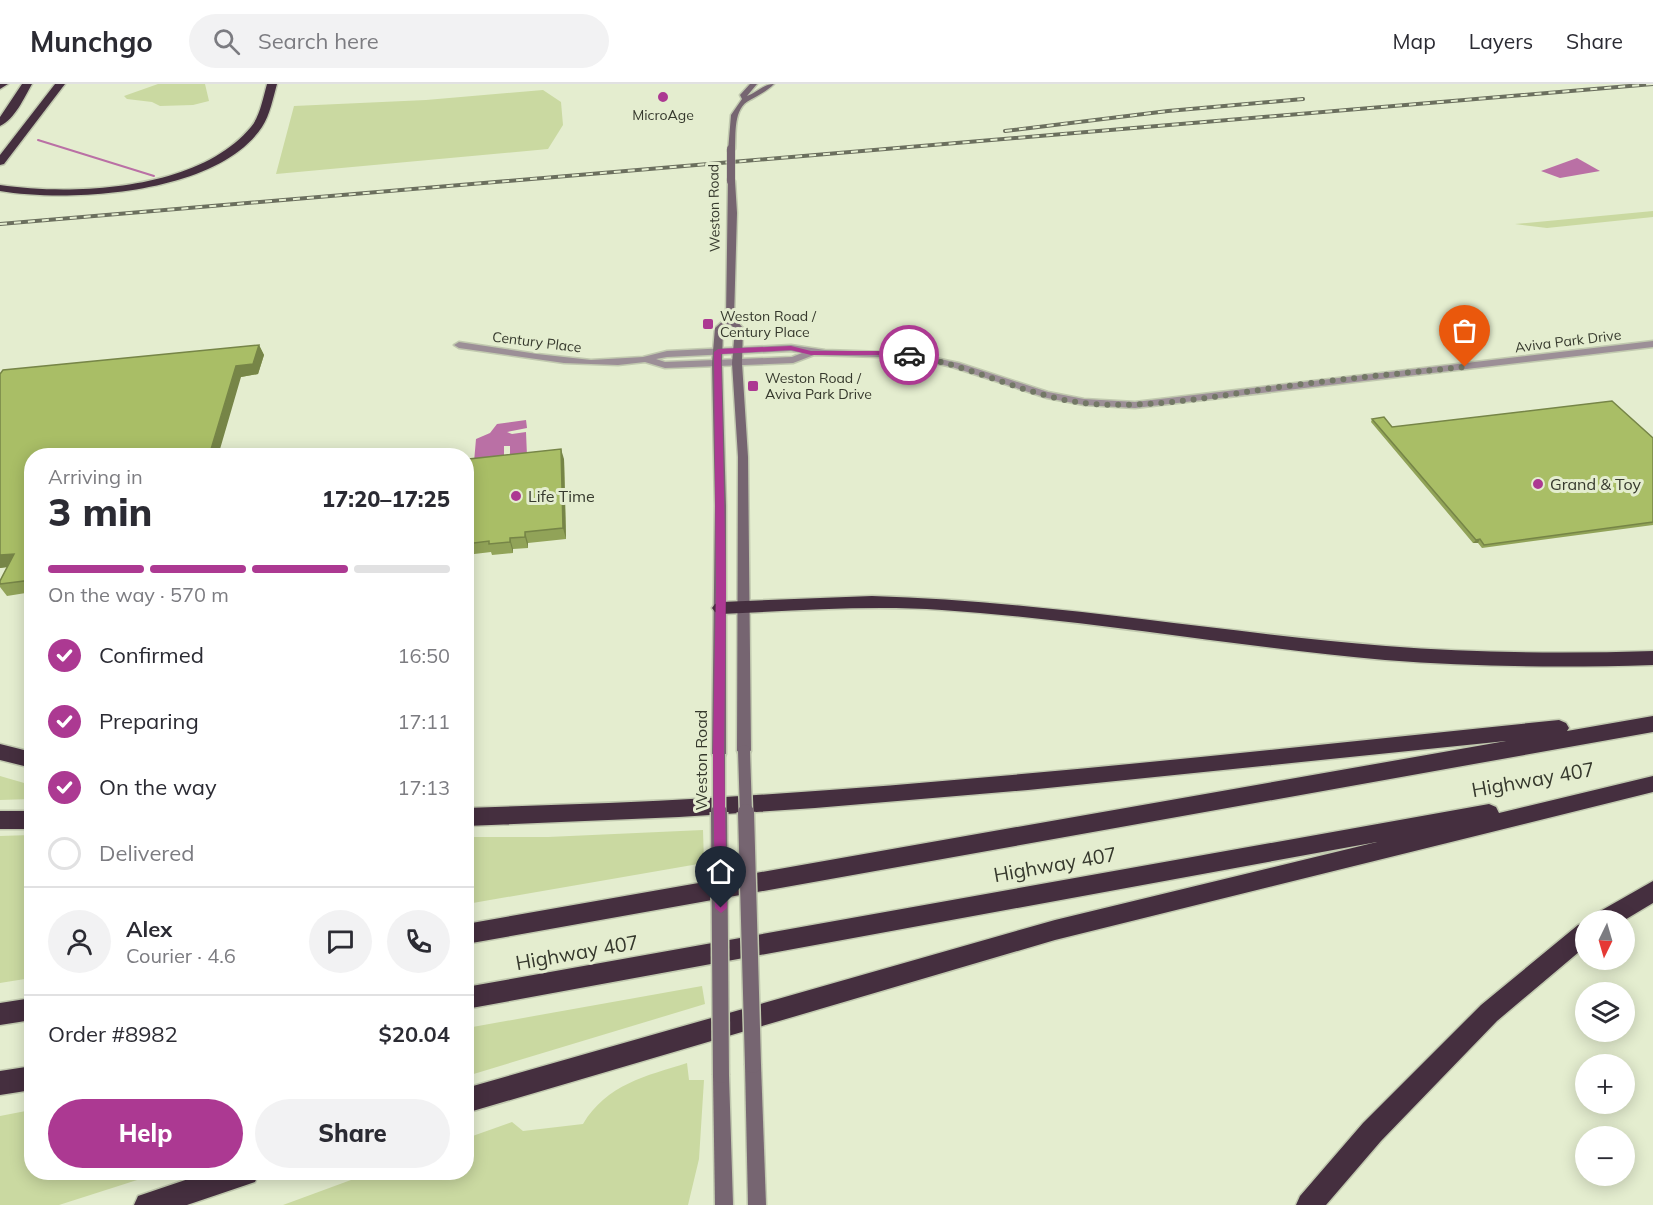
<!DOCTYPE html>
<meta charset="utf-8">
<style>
body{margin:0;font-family:Mulish,sans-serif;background:#f2f2f3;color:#2b2b33;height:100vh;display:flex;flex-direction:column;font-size:22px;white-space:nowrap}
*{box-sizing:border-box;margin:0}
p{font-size:20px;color:#7c7c81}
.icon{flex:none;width:33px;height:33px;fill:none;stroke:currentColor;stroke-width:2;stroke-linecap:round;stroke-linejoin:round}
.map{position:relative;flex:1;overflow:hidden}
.panel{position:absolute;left:24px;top:364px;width:450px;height:732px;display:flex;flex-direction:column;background:#fff;border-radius:24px;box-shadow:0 3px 15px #0003}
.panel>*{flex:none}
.needle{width:39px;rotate:185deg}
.controls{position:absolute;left:1575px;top:826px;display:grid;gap:12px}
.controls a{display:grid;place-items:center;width:60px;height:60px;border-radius:50%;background:#fff;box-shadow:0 3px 15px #0003;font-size:30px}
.pin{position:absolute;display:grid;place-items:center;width:51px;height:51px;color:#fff;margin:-62px -26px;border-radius:50% 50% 50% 0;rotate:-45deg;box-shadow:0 0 6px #0007}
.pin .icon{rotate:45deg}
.courier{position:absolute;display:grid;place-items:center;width:60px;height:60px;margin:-30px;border:4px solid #ac3992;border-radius:50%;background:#fff;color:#222;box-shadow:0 2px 8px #0007}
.summary em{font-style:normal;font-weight:800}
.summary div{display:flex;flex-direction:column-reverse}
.summary{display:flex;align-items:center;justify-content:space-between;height:102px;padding:0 24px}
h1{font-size:39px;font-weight:800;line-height:45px}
.bar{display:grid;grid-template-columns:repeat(4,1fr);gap:9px 6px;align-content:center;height:72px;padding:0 24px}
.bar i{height:8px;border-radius:4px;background:#e1e1e2}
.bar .current{background:#ac3992}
.bar p{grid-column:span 4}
.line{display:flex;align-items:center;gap:15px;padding:0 24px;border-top:2px solid #e1e1e2}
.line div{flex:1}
.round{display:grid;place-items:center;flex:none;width:63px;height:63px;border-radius:32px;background:#f2f2f3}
ol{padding:0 24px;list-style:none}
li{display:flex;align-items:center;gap:18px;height:66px}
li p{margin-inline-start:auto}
li .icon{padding:6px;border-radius:50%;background:#ac3992;color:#fff;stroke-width:4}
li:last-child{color:#7c7c81}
li i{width:33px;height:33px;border:3px solid #e1e1e2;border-radius:50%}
.cta{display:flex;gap:12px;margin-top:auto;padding:12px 24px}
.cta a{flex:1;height:69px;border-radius:36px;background:#ac3992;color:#fff;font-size:24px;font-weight:800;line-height:69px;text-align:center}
.cta a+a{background:#f2f2f3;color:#2b2b33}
header{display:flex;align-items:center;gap:36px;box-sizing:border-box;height:84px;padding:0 30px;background:#fff;border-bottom:2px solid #e1e1e2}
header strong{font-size:28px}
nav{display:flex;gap:33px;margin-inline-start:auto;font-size:21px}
.search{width:420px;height:54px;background:#f2f2f3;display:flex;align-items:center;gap:15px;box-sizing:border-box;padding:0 21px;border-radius:33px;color:#7c7c81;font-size:22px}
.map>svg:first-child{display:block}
.green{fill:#cad9a1}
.water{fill:#ba70a5}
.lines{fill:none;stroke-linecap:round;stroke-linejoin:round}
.stream{stroke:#ba70a5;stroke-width:2}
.street-casing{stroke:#c1c9af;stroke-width:3}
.secondary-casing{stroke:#c1c9af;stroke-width:3}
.highway-casing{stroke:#c1c9af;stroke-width:3}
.street{fill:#9c8f97;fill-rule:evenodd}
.secondary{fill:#766571;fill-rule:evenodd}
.highway{fill:#452f3f;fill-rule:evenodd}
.rail-casing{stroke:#6b6f5e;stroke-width:4}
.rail{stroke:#e4edcf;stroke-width:2;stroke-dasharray:7;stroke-linecap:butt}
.secondary-bridge-far2-casing{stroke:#c1c9af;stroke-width:9;stroke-linecap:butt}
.secondary-bridge-far1-casing{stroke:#c1c9af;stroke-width:15;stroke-linecap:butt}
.secondary-bridge-casing{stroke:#c1c9af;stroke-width:19;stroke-linecap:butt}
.secondary-bridge-far2{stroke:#766571;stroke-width:8}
.secondary-bridge-far1{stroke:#766571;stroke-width:12}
.secondary-bridge{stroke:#766571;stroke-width:16}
.wall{fill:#91a358}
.shaded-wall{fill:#768547}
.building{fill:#a9be66;stroke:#768547;stroke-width:1.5}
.route{fill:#ac3992}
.done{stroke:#737866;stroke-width:6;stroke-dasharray:0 10.8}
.poi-dot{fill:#ac3992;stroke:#e4edcf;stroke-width:2}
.labels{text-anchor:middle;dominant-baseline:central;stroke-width:6;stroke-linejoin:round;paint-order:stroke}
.far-poi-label{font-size:14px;fill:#36392d;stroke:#e4edcf;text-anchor:start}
.far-street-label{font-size:14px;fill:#36392d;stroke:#e4edcf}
.poi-label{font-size:16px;fill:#36392d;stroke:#e4edcf;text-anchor:start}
.street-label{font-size:16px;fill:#36392d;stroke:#e4edcf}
.near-street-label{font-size:20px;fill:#36392d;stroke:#e4edcf}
</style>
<header>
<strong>Munchgo</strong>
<div class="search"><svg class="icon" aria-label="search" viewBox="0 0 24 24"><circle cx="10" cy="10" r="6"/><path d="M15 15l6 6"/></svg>Search here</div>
<nav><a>Map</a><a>Layers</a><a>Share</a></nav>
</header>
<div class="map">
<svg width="1653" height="1121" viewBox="0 0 1653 1121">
<rect width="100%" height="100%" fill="#e4edcf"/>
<!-- green -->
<g class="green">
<path d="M158 0H205L209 17 193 21 160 22 152 18 127 15 124 12Z"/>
<path d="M543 6 561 18 563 41 548 65 276 90 294 22 426 16Z"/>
<path d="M1653 127V133L1547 144 1515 140Z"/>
<path d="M0 692 31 701V715L0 716Z"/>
<path d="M703 746 704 779 467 820V753H548Z"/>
<path d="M31 751V894L0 899V752Z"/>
<path d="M702 902 705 920 467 992V944Z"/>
<path d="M687 979 689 996H704L699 1075 688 1121H283L370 1089H466L467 1054 512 1038 523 1047 583 1040C607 1000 646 992 687 979Z"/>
<path d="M31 1026 32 1089H159L59 1121H0V1032Z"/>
</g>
<!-- water -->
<g class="water">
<path d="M1577 74 1600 87 1560 94 1541 87Z"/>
<path d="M526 336 527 344 507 348 512 350 526 348 527 372 510 374V362H504V374L474 378 476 355 490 349 497 340Z"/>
</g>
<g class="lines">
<!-- stream -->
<path class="stream" d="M38 56 154 92"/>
<!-- street casing -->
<g class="street-casing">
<path id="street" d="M1653 257V263L1135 324 1084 321 1047 314 952 283 912 274 814 271 793 279 665 284 645 278 618 281 564 279 459 264 454 261 459 258 537 270 591 276 643 273 667 267 791 261 825 266 912 269 959 279 1048 308 1084 315 1135 318ZM791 267 802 269 792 273 665 278 656 275 667 273Z"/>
</g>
<!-- secondary casing -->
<g class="secondary-casing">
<g id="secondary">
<path d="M750 0H757L747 12C757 9 763 0 774 0 767 7 759 11 750 16 733 24 736 50 735 65L728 67 731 31 742 15 740 11Z"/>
<path d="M728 95 735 97 737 129 734 234 743 244 742 279 748 373 751 667 749 671 744 672 739 671 737 667 738 373 732 279 735 245 730 240 723 245 722 279 726 422V670L724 674 719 675 714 674 712 670 715 422 712 279 715 244 726 234Z"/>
<path d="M753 973 759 975 761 981 766 1121H748L745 981 747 975Z"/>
<path d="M721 983 727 985 729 991 733 1121H715L713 991 715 985Z"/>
</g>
</g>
<!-- highway casing -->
<g class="highway-casing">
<g id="highway">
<path d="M0 0H8L0 5Z"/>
<path d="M22 0H32C24 14 15 35 0 42V33Z"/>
<path d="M55 0H65L4 80 0 81V71Z"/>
<path d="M267 0H277C273 14 270 31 262 43 218 110 71 119 0 107V101C75 112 199 106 251 43 260 32 263 14 267 0Z"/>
<path d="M872 512C1044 517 1214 548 1386 562 1475 569 1564 570 1653 567V581C1563 584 1475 583 1385 576 1237 563 1090 536 942 526 868 521 794 527 721 530L715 528 712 524 715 520 721 518Z"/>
<path d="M1653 632V648L466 860V840L1506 657 1028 706 815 724 679 733 466 742V724C547 721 628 719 709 714 993 697 1276 665 1559 636L1566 639 1569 644 1567 647Z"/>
<path d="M0 660 32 668V684L0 676Z"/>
<path d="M1653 692V708L1055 856 466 1029V1004L1055 836 1377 758 466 925V903L1489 720 1496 723 1499 729Z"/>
<rect x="0" y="727" width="32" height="18"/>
<path d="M1653 797V819L1623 837H1592L1595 830Z"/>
<path d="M1586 838V862L1497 937 1381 1057 1326 1121H1296L1300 1112 1363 1039 1481 921 1578 841Z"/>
<path d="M32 914V936L0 941V919Z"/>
<path d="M32 982V1006L0 1011V987Z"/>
<path d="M206 1089H259L255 1098 187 1121H134L138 1112Z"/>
</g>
</g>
<!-- street -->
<use href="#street" class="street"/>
<!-- secondary -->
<use href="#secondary" class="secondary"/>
<!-- highway -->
<use href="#highway" class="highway"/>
<!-- rail casing -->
<g class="rail-casing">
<g id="rail">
<path d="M1005 47 1168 27 1303 15"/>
<path d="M0 140 1653 0"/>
</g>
</g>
<!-- rail -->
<use href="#rail" class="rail"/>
<!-- secondary-bridge-far2 casing -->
<g class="secondary-bridge-far2-casing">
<path id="secondary-bridge-far2" d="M731 65V97"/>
</g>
<!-- secondary-bridge-far1 casing -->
<g class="secondary-bridge-far1-casing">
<g id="secondary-bridge-far1">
<path d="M744 667 746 729"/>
<path d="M719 670V729"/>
</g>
</g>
<!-- secondary-bridge casing -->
<g class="secondary-bridge-casing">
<g id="secondary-bridge">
<path d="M719 728 721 991"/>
<path d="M746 728 753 981"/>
</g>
</g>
<!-- secondary-bridge-far2 -->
<use href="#secondary-bridge-far2" class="secondary-bridge-far2"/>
<!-- secondary-bridge-far1 -->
<use href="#secondary-bridge-far1" class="secondary-bridge-far1"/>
<!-- secondary-bridge -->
<use href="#secondary-bridge" class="secondary-bridge"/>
</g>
<!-- wall -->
<g class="wall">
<path d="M259 261 264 271 258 290 241 293 32 372V508L7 512 0 503V497L7 483 0 484V290Z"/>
<path d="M1372 335 1392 343 1653 354V441L1482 464 1478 459H1473L1371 338Z"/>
<path d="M564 375 566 455 528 459V464L513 465V469L492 471 491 468 466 471V392Z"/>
</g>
<!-- shaded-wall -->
<g class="shaded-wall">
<path d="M259 261 264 271 258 290 241 293 218 372H209L236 282Z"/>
<path d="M561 365 564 375 566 455 563 444Z"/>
<path d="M525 448 528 459V464L525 453Z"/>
<path d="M510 454 513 465V469L510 458Z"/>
<path d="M1480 455 1478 459H1473L1476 456Z"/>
<path d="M14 470 22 481 0 484V471Z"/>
</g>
<!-- building -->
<g class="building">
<path d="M259 261 253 280 236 282 209 372H32V496L0 500V497L14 470 0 471V290L3 286Z"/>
<path d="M1612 317 1653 354V438L1484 461 1480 455 1476 456 1372 335 1384 333 1392 343Z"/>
<path d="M561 365 563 444 525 448V453L510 454V458L489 460V457L466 460V392L469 375Z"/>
</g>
<!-- route -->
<path class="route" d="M791 262 811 267H878L913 271 909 274 878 271H811L791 266 721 270 726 501 724 670 727 824 721 829 715 824 713 670 716 501 714 268 718 265Z"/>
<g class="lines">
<!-- done -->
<path class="done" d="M909 271C972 281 1030 315 1093 320 1156 324 1218 312 1279 303 1341 295 1403 289 1465 283"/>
</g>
<!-- markers -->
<g class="poi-dot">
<circle cx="663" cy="13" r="6"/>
<rect x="702" y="234" width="12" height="12" rx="3"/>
<rect x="747" y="296" width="12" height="12" rx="3"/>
<circle cx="1538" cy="400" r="6"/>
<circle cx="516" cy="412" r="6"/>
</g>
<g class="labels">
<!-- far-poi labels -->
<g class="far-poi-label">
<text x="663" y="31" text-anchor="middle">MicroAge</text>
<text x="720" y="232">Weston Road /<tspan x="720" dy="16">Century Place</tspan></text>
<text x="765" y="294">Weston Road /<tspan x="765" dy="16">Aviva Park Drive</tspan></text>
</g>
<!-- far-street labels -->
<g class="far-street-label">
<text transform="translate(714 124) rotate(-91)">Weston Road</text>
<text transform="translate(1568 257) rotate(-7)">Aviva Park Drive</text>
<text transform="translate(537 258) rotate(7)">Century Place</text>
</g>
<!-- poi labels -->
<g class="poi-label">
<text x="1550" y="400">Grand &amp; Toy</text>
<text x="528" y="412">Life Time</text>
</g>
<!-- street labels -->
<g class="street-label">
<text transform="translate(701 676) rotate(-90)">Weston Road</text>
</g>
<!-- near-street labels -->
<g class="near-street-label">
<text transform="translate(1533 695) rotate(-10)">Highway 407</text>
<text transform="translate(1055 780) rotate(-10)">Highway 407</text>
<text transform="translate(577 868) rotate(-10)">Highway 407</text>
</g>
</g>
</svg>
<div class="controls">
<a><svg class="needle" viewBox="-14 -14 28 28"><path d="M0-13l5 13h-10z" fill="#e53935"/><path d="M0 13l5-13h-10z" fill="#7c7c81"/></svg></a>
<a><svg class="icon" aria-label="layers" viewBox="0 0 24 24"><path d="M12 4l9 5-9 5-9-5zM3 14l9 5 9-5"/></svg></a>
<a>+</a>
<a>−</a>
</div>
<div class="pin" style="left:1465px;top:283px;background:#ea580c"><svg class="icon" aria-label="bag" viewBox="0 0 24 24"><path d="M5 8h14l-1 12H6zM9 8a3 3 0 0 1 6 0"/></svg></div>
<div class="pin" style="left:721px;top:824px;background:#1f2937"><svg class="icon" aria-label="home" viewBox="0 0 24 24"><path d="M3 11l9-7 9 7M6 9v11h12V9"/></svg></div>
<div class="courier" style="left:909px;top:271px"><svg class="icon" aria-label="car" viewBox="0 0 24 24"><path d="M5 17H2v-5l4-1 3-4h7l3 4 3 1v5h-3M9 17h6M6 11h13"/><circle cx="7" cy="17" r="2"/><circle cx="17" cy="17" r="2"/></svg></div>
<section class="panel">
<div class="summary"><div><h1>3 min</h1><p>Arriving in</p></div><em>17:20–17:25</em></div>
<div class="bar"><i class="current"></i><i class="current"></i><i class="current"></i><i></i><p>On the way · 570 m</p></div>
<ol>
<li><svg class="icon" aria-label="check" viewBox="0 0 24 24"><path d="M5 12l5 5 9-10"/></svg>Confirmed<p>16:50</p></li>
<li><svg class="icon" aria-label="check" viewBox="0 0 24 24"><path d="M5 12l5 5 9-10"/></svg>Preparing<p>17:11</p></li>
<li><svg class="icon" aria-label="check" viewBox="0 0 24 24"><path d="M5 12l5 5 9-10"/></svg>On the way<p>17:13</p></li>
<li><i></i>Delivered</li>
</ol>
<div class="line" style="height:108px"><a class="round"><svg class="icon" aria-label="person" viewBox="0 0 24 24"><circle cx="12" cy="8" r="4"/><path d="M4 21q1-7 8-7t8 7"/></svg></a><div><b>Alex</b><p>Courier · 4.6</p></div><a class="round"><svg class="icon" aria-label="chat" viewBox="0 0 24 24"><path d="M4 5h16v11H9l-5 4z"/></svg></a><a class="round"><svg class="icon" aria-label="phone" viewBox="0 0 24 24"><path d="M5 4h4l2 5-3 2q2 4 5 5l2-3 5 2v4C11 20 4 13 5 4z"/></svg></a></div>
<div class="line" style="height:78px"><div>Order #8982</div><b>$20.04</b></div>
<div class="cta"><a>Help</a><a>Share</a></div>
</section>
</div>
